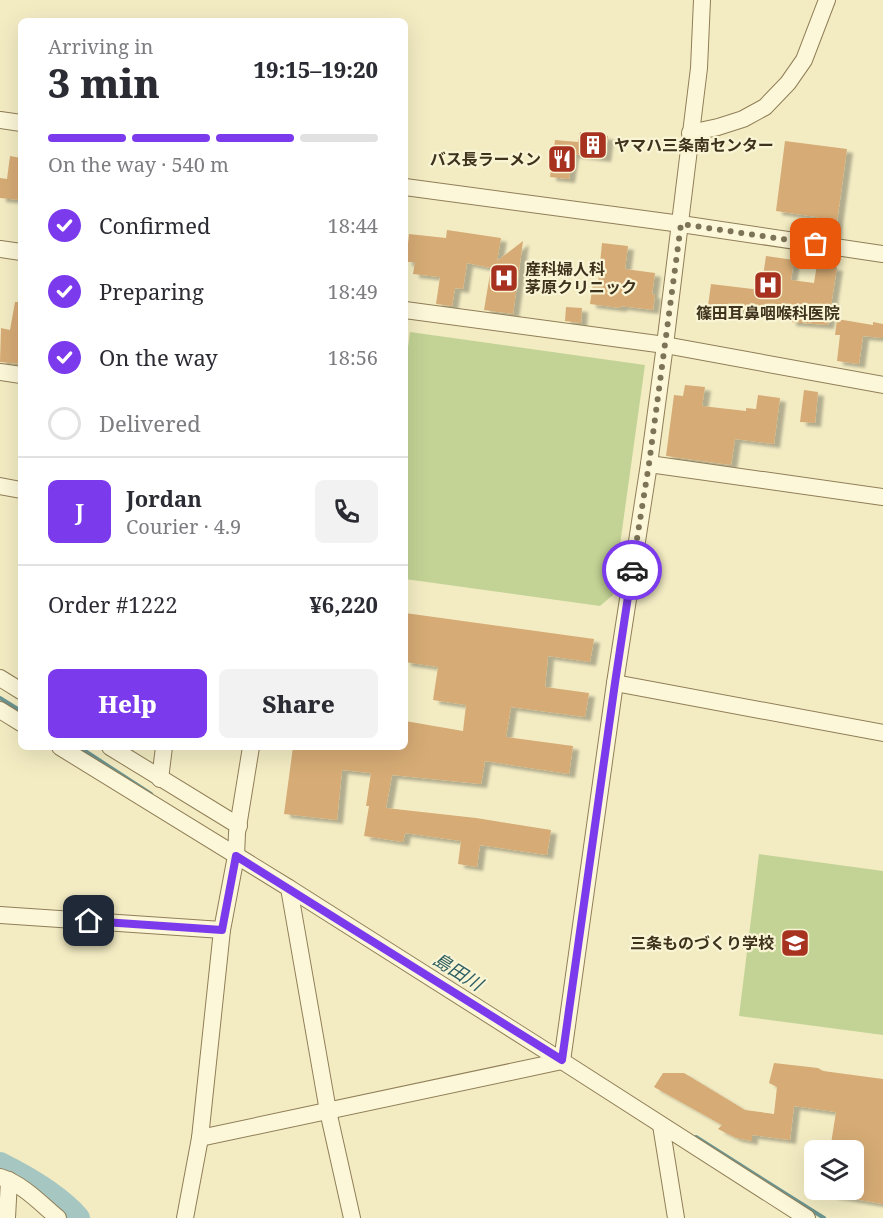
<!DOCTYPE html>
<meta charset="utf-8">
<style>
body{margin:0;font-family:"Noto Serif","Noto Sans JP",serif;background:#f2f2f3;color:#2b2b33;height:100vh;display:flex;flex-direction:column;font-size:22px;white-space:nowrap}
*{box-sizing:border-box;margin:0}
p{font-size:20px;color:#7c7c81}
.icon{flex:none;width:33px;height:33px;fill:none;stroke:currentColor;stroke-width:2;stroke-linecap:round;stroke-linejoin:round}
.map{position:relative;flex:1;overflow:hidden}
.side{position:absolute;left:18px;top:18px;width:390px;height:732px;display:flex;flex-direction:column;background:#fff;border-radius:9px;box-shadow:0 6px 24px #0002}
.side>*{flex:none}
.controls{position:absolute;left:804px;top:1140px;display:grid;gap:12px}
.controls a{display:grid;place-items:center;width:60px;height:60px;border-radius:9px;background:#fff;box-shadow:0 6px 24px #0002;font-size:30px}
.pin{position:absolute;display:grid;place-items:center;width:51px;height:51px;color:#fff;margin:-26px;border-radius:12px;box-shadow:0 3px 9px #0006}
.courier{position:absolute;display:grid;place-items:center;width:60px;height:60px;margin:-30px;border:4px solid #7c3aed;border-radius:50%;background:#fff;color:#222;box-shadow:0 2px 8px #0007}
.head em{font-style:normal;font-weight:800}
.head div{display:flex;flex-direction:column-reverse}
.head{display:flex;align-items:center;justify-content:space-between;height:102px;padding:0 30px}
h1{font-size:39px;font-weight:800;line-height:45px}
.bar{display:grid;grid-template-columns:repeat(4,1fr);gap:9px 6px;align-content:center;height:72px;padding:0 30px}
.bar i{height:8px;border-radius:4px;background:#e1e1e2}
.bar .active{background:#7c3aed}
.bar p{grid-column:span 4}
.line{display:flex;align-items:center;gap:15px;padding:0 30px;border-top:2px solid #e1e1e2}
.line div{flex:1}
.round{display:grid;place-items:center;flex:none;width:63px;height:63px;border-radius:9px;background:#f2f2f3}
ol{padding:0 30px;list-style:none}
li{display:flex;align-items:center;gap:18px;height:66px}
li p{margin-inline-start:auto}
li .icon{padding:6px;border-radius:50%;background:#7c3aed;color:#fff;stroke-width:4}
li:last-child{color:#7c7c81}
li i{width:33px;height:33px;border:3px solid #e1e1e2;border-radius:50%}
.button{display:flex;gap:12px;margin-top:auto;padding:12px 30px}
.button a{flex:1;height:69px;border-radius:9px;background:#7c3aed;color:#fff;font-size:24px;font-weight:800;line-height:69px;text-align:center}
.button a+a{background:#f2f2f3;color:#2b2b33}
.map>svg:first-child{display:block}
.green{fill:#c3d395}
.lines{fill:none;stroke-linecap:round;stroke-linejoin:round}
.stream{stroke:#6b9591;stroke-width:4}
.river{stroke:#a6c6c1;stroke-width:24}
.building{fill:#d6ab75;filter:url(#shadow)}
.minor-casing{stroke:#907e57;stroke-width:18}
.minor{stroke:#fcf7d8;stroke-width:16}
.done{stroke:#7d7357;stroke-width:6;stroke-dasharray:0 10.8}
.route{stroke:#7c3aed;stroke-width:8}
.labels{text-anchor:middle;dominant-baseline:central;stroke-width:4.5;stroke-linejoin:round;paint-order:stroke}
.poi-label{font-size:16px;font-weight:bold;fill:#3e321d;stroke:#f9f4d4;text-anchor:start}
.water-label{font-size:18px;font-style:italic;fill:#2b5c60;stroke:#f9f4d4}
</style>
<div class="map">
<svg width="883" height="1218" viewBox="0 0 883 1218">
<defs>
<filter id="shadow"><feDropShadow dx="6" dy="4" stdDeviation="1.5" flood-color="#0004"/></filter>
</defs>
<rect width="100%" height="100%" fill="#f3ecc3"/>
<!-- green -->
<g class="green">
<path d="M410 332 645 365 613 595 600 606 405 579V371Z"/>
<path d="M759 854 883 871V1035L739 1016Z"/>
</g>
<g class="lines">
<!-- stream -->
<g class="stream">
<path d="M0 698 21 711"/>
<path d="M79 747 151 794"/>
<path d="M696 1137 824 1218"/>
</g>
<!-- river -->
<path class="river" d="M0 1164C26 1177 59 1196 78 1218"/>
</g>
<!-- building -->
<g class="building">
<path d="M580 132 608 136 605 158 573 154 569 179 550 177 555 140 578 142Z"/>
<path d="M785 141 847 149 835 236 814 233 817 217 776 211Z"/>
<path d="M10 156 21 158V200L0 198V178L7 179Z"/>
<path d="M447 230 501 238 497 261 523 241 513 314 484 310 491 268 467 263 463 289 455 288 452 306 436 304 440 277 413 274 415 262H406L409 234 446 238Z"/>
<path d="M602 243 628 246 625 269 655 273 652 294 655 295 653 310 621 306V308L590 304 593 283 598 284Z"/>
<path d="M766 256 794 260 791 280 814 283 817 264 837 267 828 325 790 322 791 314 750 309V311L708 306 711 284 761 290Z"/>
<path d="M15 302H21V364L0 362 1 328 10 330Z"/>
<path d="M566 307 582 308 581 323 565 321Z"/>
<path d="M837 319 873 325V322L883 324V338L863 336 859 364 837 361 840 335H835Z"/>
<path d="M685 385 705 387 702 406 746 411V408L756 409 758 395 780 398 774 444 735 439 731 465 666 456 674 395 683 396Z"/>
<path d="M804 390 818 392 815 423 800 422Z"/>
<path d="M405 613 594 639 590 662 548 656 545 687 589 693 585 717 511 707 506 737 573 746 569 774 485 761 481 784 392 775 386 808 476 818 551 830 547 855 480 845 477 867 458 864 461 841 405 833 403 842 364 836 369 806H366L371 773 342 770 337 820 284 814 293 747H405V721L463 731 466 705 433 700 438 667 405 662Z"/>
<path d="M774 1063 818 1068 823 1071 883 1079V1204L831 1195V1190H854V1150H830L836 1112 794 1106 790 1140 752 1135V1141L736 1138 718 1129 722 1125 654 1087 663 1073H684L745 1110 774 1114 777 1087 769 1083Z"/>
</g>
<g class="lines">
<!-- minor casing -->
<g class="minor-casing">
<g id="minor">
<path d="M0 120 21 123"/>
<path d="M690 133 718 127 743 119 765 107 788 83 804 60 827 0"/>
<path d="M405 187 681 224 883 254"/>
<path d="M0 249 21 252"/>
<path d="M405 310 665 345 883 385"/>
<path d="M0 372 21 375"/>
<path d="M649 464 883 497"/>
<path d="M0 486 21 490"/>
<path d="M0 678 21 691"/>
<path d="M615 683 883 733"/>
<path d="M0 710 21 723"/>
<path d="M60 747 289 888 328 1111 352 1218"/>
<path d="M110 747 239 826"/>
<path d="M160 779 164 747"/>
<path d="M289 888 562 1061 807 1218"/>
<path d="M0 915 222 930"/>
<path d="M562 1061 615 683 649 464 665 345 699 68 702 0"/>
<path d="M661 1125 676 1218"/>
<path d="M200 1138 562 1061"/>
<path d="M0 1177C23 1184 40 1203 58 1218"/>
<path d="M7 1218 9 1180"/>
<path d="M185 1218 200 1138 222 930 236 856 237 833 251 747"/>
</g>
</g>
<!-- minor -->
<use href="#minor" class="minor"/>
</g>
<g class="lines">
<!-- done -->
<path class="done" d="M632 570 649 464 681 224 816 244"/>
<!-- route -->
<path class="route" d="M89 921 222 930 236 856 562 1060 615 683 632 570"/>
</g>
<!-- icons -->
<defs>
<g id="building-square" transform="scale(1.5)"><rect x="-9" y="-9" width="18" height="18" rx="4" fill="#a73220" stroke="#f9f4d4"/><path d="M-4-6H4V6H1V3H-1V6H-4ZM-2.5-4.3h1.7v1.8h-1.7ZM.8-4.3h1.7v1.8H.8ZM-2.5-1h1.7V.8h-1.7ZM.8-1h1.7V.8H.8Z" fill="#fff"/></g>
<g id="restaurant-square" transform="scale(1.5)"><rect x="-9" y="-9" width="18" height="18" rx="4" fill="#a73220" stroke="#f9f4d4"/><path d="M-5-6h1v4h1v-4h1v4h1v-4h1v5L-1.5 .5V6h-2V.5L-5-1ZM5-6V6H3V1.5H1.5Q1.5-4 5-6Z" fill="#fff"/></g>
<g id="hospital-square" transform="scale(1.5)"><rect x="-9" y="-9" width="18" height="18" rx="4" fill="#a73220" stroke="#f9f4d4"/><path d="M-5-5h3v3.5h4V-5h3V5h-3V1.5h-4V5h-3Z" fill="#fff"/></g>
<g id="school-square" transform="scale(1.5)"><rect x="-9" y="-9" width="18" height="18" rx="4" fill="#a73220" stroke="#f9f4d4"/><path d="M0-5L7-2L0 1L-7-2ZM-4 1L0 2.5L4 1V4Q0 6-4 4Z" fill="#fff"/></g>
</defs>
<g fill-rule="evenodd">
<use href="#building-square" x="593" y="145"/>
<use href="#restaurant-square" x="562" y="159"/>
<use href="#hospital-square" x="504" y="278"/>
<use href="#hospital-square" x="768" y="285"/>
<use href="#school-square" x="795" y="943"/>
</g>
<g class="labels">
<!-- poi labels -->
<g class="poi-label">
<text x="614" y="145">ヤマハ三条南センター</text>
<text x="541" y="159" text-anchor="end">バス長ラーメン</text>
<text x="525" y="269">産科婦人科<tspan x="525" dy="18">茅原クリニック</tspan></text>
<text x="768" y="313" text-anchor="middle">篠田耳鼻咽喉科医院</text>
<text x="774" y="943" text-anchor="end">三条ものづくり学校</text>
</g>
<!-- water labels -->
<g class="water-label">
<text transform="translate(458 971) rotate(32)">島田川</text>
</g>
</g>
</svg>
<div class="controls">
<a><svg class="icon" aria-label="layers" viewBox="0 0 24 24"><path d="M12 4l9 5-9 5-9-5zM3 14l9 5 9-5"/></svg></a>
</div>
<div class="pin" style="left:816px;top:244px;background:#ea580c"><svg class="icon" aria-label="bag" viewBox="0 0 24 24"><path d="M5 8h14l-1 12H6zM9 8a3 3 0 0 1 6 0"/></svg></div>
<div class="pin" style="left:89px;top:921px;background:#1f2937"><svg class="icon" aria-label="home" viewBox="0 0 24 24"><path d="M3 11l9-7 9 7M6 9v11h12V9"/></svg></div>
<div class="courier" style="left:632px;top:570px"><svg class="icon" aria-label="car" viewBox="0 0 24 24"><path d="M5 17H2v-5l4-1 3-4h7l3 4 3 1v5h-3M9 17h6M6 11h13"/><circle cx="7" cy="17" r="2"/><circle cx="17" cy="17" r="2"/></svg></div>
<section class="side">
<div class="head"><div><h1>3 min</h1><p>Arriving in</p></div><em>19:15–19:20</em></div>
<div class="bar"><i class="active"></i><i class="active"></i><i class="active"></i><i></i><p>On the way · 540 m</p></div>
<ol>
<li><svg class="icon" aria-label="check" viewBox="0 0 24 24"><path d="M5 12l5 5 9-10"/></svg>Confirmed<p>18:44</p></li>
<li><svg class="icon" aria-label="check" viewBox="0 0 24 24"><path d="M5 12l5 5 9-10"/></svg>Preparing<p>18:49</p></li>
<li><svg class="icon" aria-label="check" viewBox="0 0 24 24"><path d="M5 12l5 5 9-10"/></svg>On the way<p>18:56</p></li>
<li><i></i>Delivered</li>
</ol>
<div class="line" style="height:108px"><b class="round" style="background:#7c3aed;color:#fff">J</b><div><b>Jordan</b><p>Courier · 4.9</p></div><a class="round"><svg class="icon" aria-label="phone" viewBox="0 0 24 24"><path d="M5 4h4l2 5-3 2q2 4 5 5l2-3 5 2v4C11 20 4 13 5 4z"/></svg></a></div>
<div class="line" style="height:78px"><div>Order #1222</div><b>¥6,220</b></div>
<div class="button"><a>Help</a><a>Share</a></div>
</section>
</div>
